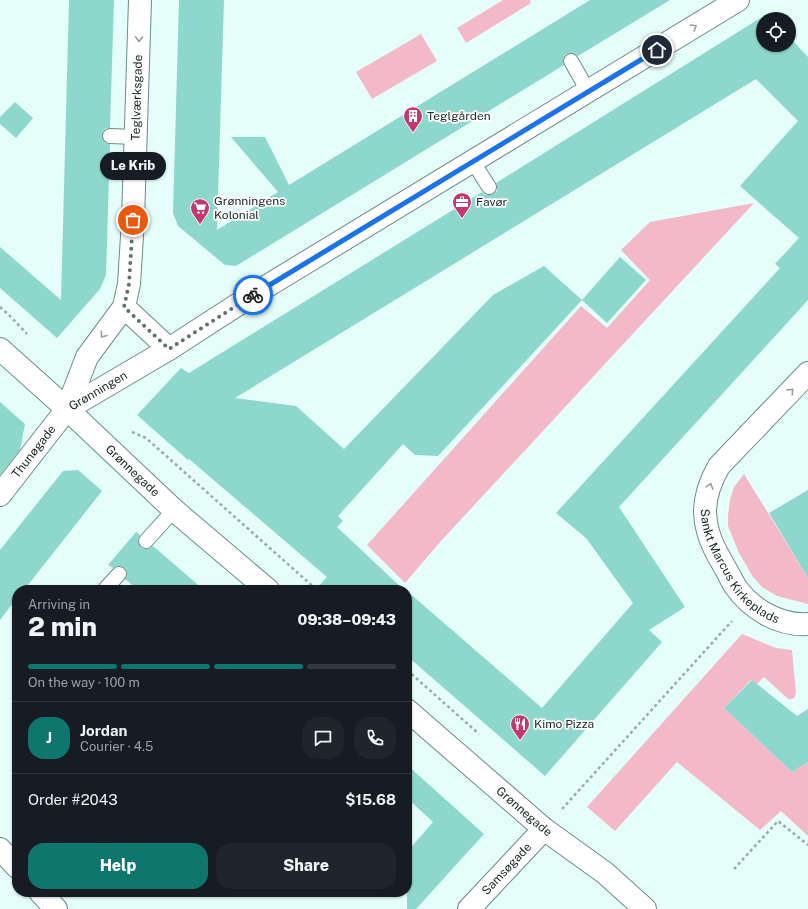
<!DOCTYPE html>
<meta charset="utf-8">
<style>
body{margin:0;font-family:"Public Sans",sans-serif;background:#20242c;color:#f1f3f6;height:100vh;display:flex;flex-direction:column;font-size:15px;white-space:nowrap}
*{box-sizing:border-box;margin:0}
p{font-size:13px;color:#9ea1a6}
.icon{flex:none;width:22px;height:22px;fill:none;stroke:currentColor;stroke-width:2;stroke-linecap:round;stroke-linejoin:round}
.map{position:relative;flex:1;overflow:hidden}
.side{position:absolute;left:12px;top:585px;width:400px;height:312px;display:flex;flex-direction:column;background:#171b24;border-radius:16px;box-shadow:0 1px 3px #0004}
.side>*{flex:none}
.fabs{position:absolute;left:756px;top:12px;display:grid;gap:8px}
.fabs a{display:grid;place-items:center;width:40px;height:40px;border-radius:50%;background:#171b24;box-shadow:0 1px 3px #0004;font-size:20px}
.pin{position:absolute;display:grid;place-items:center;width:34px;height:34px;color:#fff;margin:-17px;border:2px solid #fff;border-radius:50%;box-shadow:0 1px 4px #0007}
.courier{position:absolute;display:grid;place-items:center;width:40px;height:40px;margin:-20px;border:3px solid #1a73e8;border-radius:50%;background:#fff;color:#222;box-shadow:0 1px 5px #0007}
.bubble{position:absolute;height:28px;border-radius:14px;background:#171b24;box-shadow:0 1px 3px #0004;font-size:13px;font-weight:800;line-height:28px;text-align:center}
.overview em{font-style:normal;font-weight:800}
.overview div{display:flex;flex-direction:column-reverse}
.overview{display:flex;align-items:center;justify-content:space-between;height:68px;padding:0 16px}
h1{font-size:26px;font-weight:800;line-height:30px}
.bar{display:grid;grid-template-columns:repeat(4,1fr);gap:6px 4px;align-content:center;height:48px;padding:0 16px}
.bar i{height:5px;border-radius:3px;background:#363941}
.bar .active{background:#0f766e}
.bar p{grid-column:span 4}
.line{display:flex;align-items:center;gap:10px;padding:0 16px;border-top:1px solid #363941}
.line div{flex:1}
.round{display:grid;place-items:center;flex:none;width:42px;height:42px;border-radius:16px;background:#20242c}
.primary-button{display:flex;gap:8px;margin-top:auto;padding:8px 16px}
.primary-button a{flex:1;height:46px;border-radius:16px;background:#0f766e;color:#fff;font-size:16px;font-weight:800;line-height:46px;text-align:center}
.primary-button a+a{background:#20242c;color:#f1f3f6}
.map>svg:first-child{display:block}
.green{fill:#f3b9c9}
.building{fill:#8dd7cd}
.lines{fill:none;stroke-linecap:round;stroke-linejoin:round}
.service-casing{stroke:#698d88;stroke-width:16}
.minor-casing{stroke:#698d88;stroke-width:24}
.path{stroke:#97aca9;stroke-width:2.5;stroke-dasharray:3 3;stroke-linecap:butt}
.service{stroke:#fff;stroke-width:14}
.minor{stroke:#fff;stroke-width:22}
.oneway{stroke:#979d9c}
.done{stroke:#5f726f;stroke-width:4;stroke-dasharray:0 7.2}
.route{stroke:#1a73e8;stroke-width:5}
.labels{text-anchor:middle;dominant-baseline:central;stroke-width:3.5;stroke-linejoin:round;paint-order:stroke}
.street-label{font-size:12px;fill:#172624;stroke:#fff}
.poi-label{font-size:12px;fill:#172624;stroke:#fff;text-anchor:start}
</style>
<div class="map">
<svg width="808" height="909" viewBox="0 0 808 909">
<rect width="100%" height="100%" fill="#e6fefa"/>
<!-- green -->
<g class="green">
<path d="M503 0H530L531 3 466 43 457 28Z"/>
<path d="M421 34 437 61 372 99 356 72Z"/>
<path d="M754 203 441 541 405 583 367 545 581 306 607 328 650 280 621 250 650 222Z"/>
<path d="M744 474 808 578V604L777 596 762 587 753 577 739 553 728 526V515L730 500 734 487Z"/>
<path d="M742 634 776 648 792 650 796 692 795 697C792 700 789 700 786 697L764 677 757 684 751 680 724 708 792 772 808 762V836L781 811 760 830 677 762 615 831 587 807Z"/>
</g>
<!-- building -->
<g class="building">
<path d="M69 0H114L110 128H106L103 131 102 136 103 140 105 143 110 144 106 275 100 289 57 338 0 288V247L61 300Z"/>
<path d="M179 0H224L217 230 278 192 231 137H265L289 185 590 0H670L578 56 575 54 571 53 566 54 564 56 563 61 564 65 236 266 225 265 178 226 173 213Z"/>
<path d="M767 14 772 19H763V45H789V37L808 57V300L619 507 685 607 649 630 662 642 545 776 407 656V591L542 708 633 603 586 538 556 513 780 268 775 264 799 238 740 186 798 121 756 79 235 398 296 406 344 449 493 295 544 266 582 300 438 456 415 455 403 444 338 516 343 521 337 527 404 590H315L327 577 189 459 188 460 137 415 181 368 189 373 482 192 485 195H489L493 194 497 191V187L496 183Z"/>
<path d="M15 102 33 118 16 138 0 124V117Z"/>
<path d="M620 257 646 280 607 323 582 300Z"/>
<path d="M0 402 25 424 20 450 0 475Z"/>
<path d="M78 470 102 491 24 590H17V598L0 620V550L63 471Z"/>
<path d="M808 490V578L769 513Z"/>
<path d="M136 532 140 535 138 539V543L141 548 144 549H148L153 546 204 590H138L125 579 127 576V572L124 568 121 566H117L113 568 108 565Z"/>
<path d="M752 680 797 716 808 709V762L792 772 724 708Z"/>
<path d="M407 765 484 834 416 909H407V852L433 822 407 798Z"/>
</g>
<g class="lines">
<!-- service casing -->
<g class="service-casing">
<g id="service">
<path d="M571 61 588 91"/>
<path d="M110 136 135 137"/>
<path d="M473 162 489 187"/>
<path d="M146 541 174 510"/>
<path d="M107 590 106 588 119 574"/>
</g>
</g>
<!-- minor casing -->
<g class="minor-casing">
<g id="minor">
<path d="M124 307 169 349"/>
<path id="s1" d="M0 349 67 409 174 510 268 590"/>
<path id="s2" d="M808 373 719 466C711 480 705 495 705 512 706 533 713 547 723 564 727 571 731 579 735 586 751 609 779 626 808 624"/>
<path id="s3" d="M67 409 169 349 254 294 738 0"/>
<path id="s4" d="M0 495 67 409 87 357 124 307 129 284 133 220 140 0"/>
<path id="s5" d="M407 710 544 829 605 873 645 909"/>
<path d="M0 849 17 867"/>
<path d="M40 892 56 909"/>
<path id="s6" d="M469 909 544 829"/>
</g>
</g>
<!-- path -->
<g class="path">
<path d="M0 307 9 315 27 334"/>
<path d="M132 432 146 438 317 590"/>
<path d="M407 670 479 734"/>
<path d="M562 809 732 621"/>
<path d="M734 869 778 821 808 845"/>
</g>
<!-- service -->
<use href="#service" class="service"/>
<!-- minor -->
<use href="#minor" class="minor"/>
</g>
<!-- one-way arrows -->
<defs><path id="oneway-chevron" d="M-2-3.5L2.5 0L-2 3.5" fill="none" stroke-width="1.6" stroke-linecap="round" stroke-linejoin="round"/></defs>
<g class="oneway">
<use href="#oneway-chevron" transform="translate(694 27) rotate(-31)"/>
<use href="#oneway-chevron" transform="translate(139 39) rotate(92)"/>
<use href="#oneway-chevron" transform="translate(103 335) rotate(126)"/>
<use href="#oneway-chevron" transform="translate(791 391) rotate(-47)"/>
<use href="#oneway-chevron" transform="translate(710 486) rotate(-73)"/>
</g>
<g class="lines">
<!-- done -->
<path class="done" d="M133 220 129 284 124 307 169 349 253 295"/>
<!-- route -->
<path class="route" d="M253 295 657 50"/>
</g>
<!-- icons -->
<defs>
<g id="building-pin" transform="scale(1)"><path d="M0 17L-7.5 6A9.5 9.5 0 1 1 7.5 6Z" fill="#c3386e" stroke="#fff"/><path d="M-4-6H4V6H1V3H-1V6H-4ZM-2.5-4.3h1.7v1.8h-1.7ZM.8-4.3h1.7v1.8H.8ZM-2.5-1h1.7V.8h-1.7ZM.8-1h1.7V.8H.8Z" fill="#fff"/></g>
<g id="office-pin" transform="scale(1)"><path d="M0 17L-7.5 6A9.5 9.5 0 1 1 7.5 6Z" fill="#c3386e" stroke="#fff"/><path d="M-6-3h4V-5.5h4V-3h4V5H-6ZM-1-4.5V-3h2v-1.5ZM-6 0V1H6V0Z" fill="#fff"/></g>
<g id="supermarket-pin" transform="scale(1)"><path d="M0 17L-7.5 6A9.5 9.5 0 1 1 7.5 6Z" fill="#c3386e" stroke="#fff"/><path d="M-6-5.5h2.5l.6 2H6L4.5 2H-2.5L-4.4-4H-6ZM-1.5 3.2a1.3 1.3 0 1 0 .1 0ZM3 3.2a1.3 1.3 0 1 0 .1 0Z" fill="#fff"/></g>
<g id="restaurant-pin" transform="scale(1)"><path d="M0 17L-7.5 6A9.5 9.5 0 1 1 7.5 6Z" fill="#c3386e" stroke="#fff"/><path d="M-5-6h1v4h1v-4h1v4h1v-4h1v5L-1.5 .5V6h-2V.5L-5-1ZM5-6V6H3V1.5H1.5Q1.5-4 5-6Z" fill="#fff"/></g>
</defs>
<g fill-rule="evenodd">
<use href="#building-pin" x="413" y="116"/>
<use href="#office-pin" x="462" y="202"/>
<use href="#supermarket-pin" x="200" y="208"/>
<use href="#restaurant-pin" x="520" y="724"/>
</g>
<g class="labels">
<!-- street labels -->
<g class="street-label">
<text stroke="none"><textPath href="#s4" startOffset="437">Teglværksgade</textPath></text>
<text stroke="none"><textPath href="#s3" startOffset="36">Grønningen</textPath></text>
<text stroke="none"><textPath href="#s4" startOffset="55">Thunøgade</textPath></text>
<text stroke="none"><textPath href="#s1" startOffset="180">Grønnegade</textPath></text>
<text stroke="none"><textPath href="#s2" startOffset="244">Sankt Marcus Kirkeplads</textPath></text>
<text stroke="none"><textPath href="#s5" startOffset="155">Grønnegade</textPath></text>
<text stroke="none"><textPath href="#s6" startOffset="55">Samsøgade</textPath></text>
</g>
<!-- poi labels -->
<g class="poi-label">
<text x="427" y="116">Teglgården</text>
<text x="214" y="201">Grønningens<tspan x="214" dy="14">Kolonial</tspan></text>
<text x="476" y="202">Favør</text>
<text x="534" y="724">Kimo Pizza</text>
</g>
</g>
</svg>
<div class="fabs">
<a><svg class="icon" aria-label="locate" viewBox="0 0 24 24"><circle cx="12" cy="12" r="6"/><path d="M12 2v4M12 18v4M2 12h4M18 12h4"/></svg></a>
</div>
<div class="pin" style="left:133px;top:220px;background:#ea580c"><svg class="icon" aria-label="bag" viewBox="0 0 24 24"><path d="M5 8h14l-1 12H6zM9 8a3 3 0 0 1 6 0"/></svg></div>
<div class="pin" style="left:657px;top:50px;background:#1f2937"><svg class="icon" aria-label="home" viewBox="0 0 24 24"><path d="M3 11l9-7 9 7M6 9v11h12V9"/></svg></div>
<div class="courier" style="left:253px;top:295px"><svg class="icon" aria-label="bike" viewBox="0 0 24 24"><circle cx="6" cy="16" r="4"/><circle cx="18" cy="16" r="4"/><path d="M6 16l4-8h5l3 8M10 8l3 8H6M13 5h3"/></svg></div>
<div class="bubble" style="left:100px;top:152px;width:66px">Le Krib</div>
<section class="side">
<div class="overview"><div><h1>2 min</h1><p>Arriving in</p></div><em>09:38–09:43</em></div>
<div class="bar"><i class="active"></i><i class="active"></i><i class="active"></i><i></i><p>On the way · 100 m</p></div>
<div class="line" style="height:72px"><b class="round" style="background:#0f766e;color:#fff">J</b><div><b>Jordan</b><p>Courier · 4.5</p></div><a class="round"><svg class="icon" aria-label="chat" viewBox="0 0 24 24"><path d="M4 5h16v11H9l-5 4z"/></svg></a><a class="round"><svg class="icon" aria-label="phone" viewBox="0 0 24 24"><path d="M5 4h4l2 5-3 2q2 4 5 5l2-3 5 2v4C11 20 4 13 5 4z"/></svg></a></div>
<div class="line" style="height:52px"><div>Order #2043</div><b>$15.68</b></div>
<div class="primary-button"><a>Help</a><a>Share</a></div>
</section>
</div>
